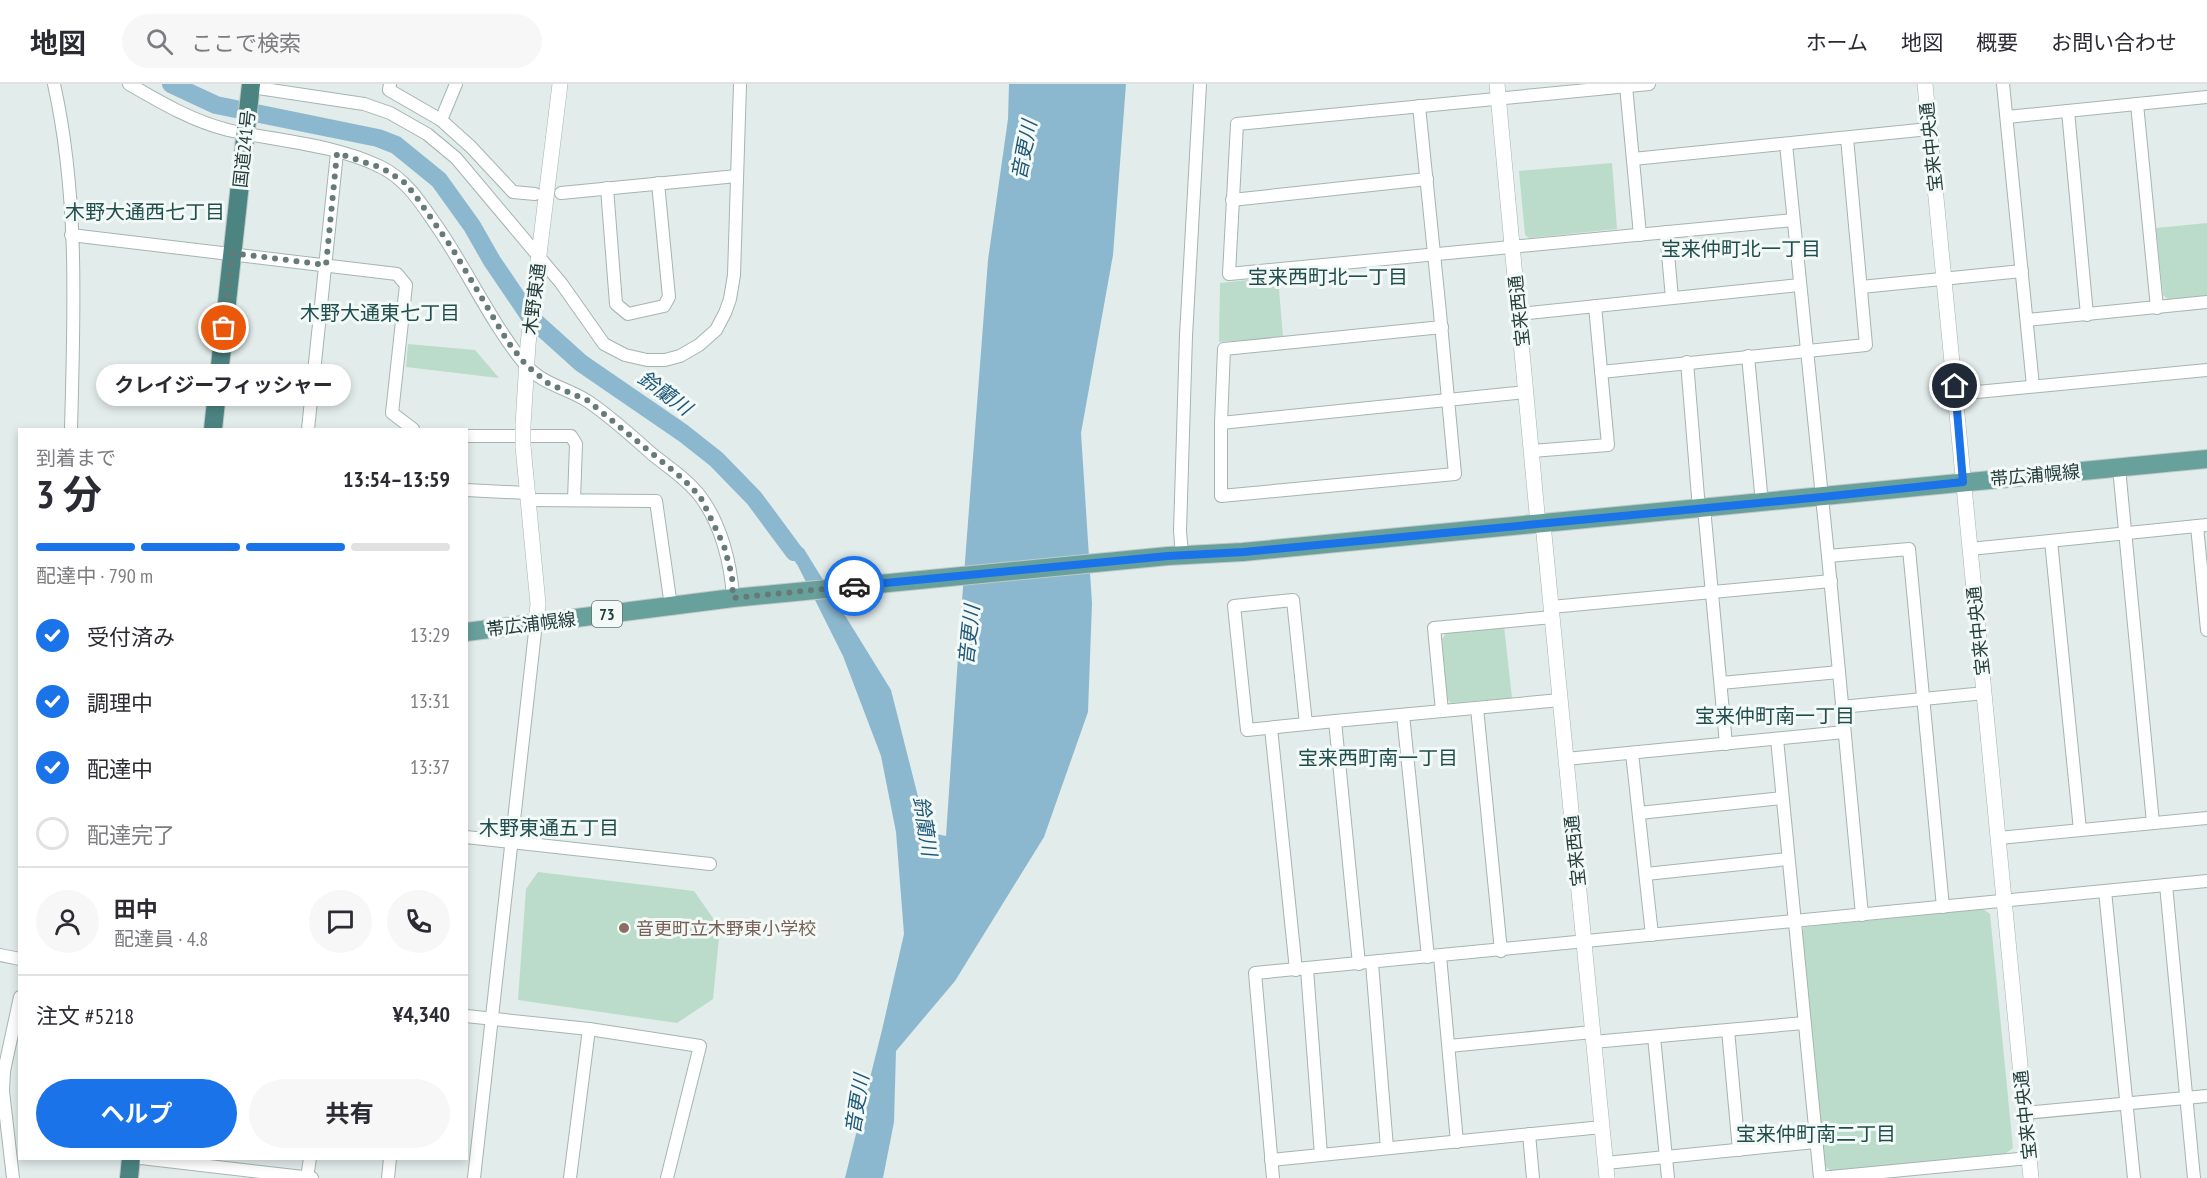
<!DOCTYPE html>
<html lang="ja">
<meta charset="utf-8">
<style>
body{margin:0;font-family:"PT Sans Narrow","Noto Sans JP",sans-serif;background:#f7f7f7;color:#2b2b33;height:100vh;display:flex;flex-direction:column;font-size:22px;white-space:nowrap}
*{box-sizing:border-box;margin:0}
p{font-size:20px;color:#7c7c81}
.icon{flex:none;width:33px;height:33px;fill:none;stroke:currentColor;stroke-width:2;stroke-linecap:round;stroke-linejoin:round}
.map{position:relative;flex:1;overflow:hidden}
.panel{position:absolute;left:18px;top:344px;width:450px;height:732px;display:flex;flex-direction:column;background:#fff;border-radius:0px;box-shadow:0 3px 9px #0003}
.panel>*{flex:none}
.pin{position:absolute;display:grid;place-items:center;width:51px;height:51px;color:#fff;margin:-26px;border:3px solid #fff;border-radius:50%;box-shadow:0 2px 6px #0007}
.courier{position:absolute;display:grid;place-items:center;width:60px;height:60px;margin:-30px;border:4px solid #1a73e8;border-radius:50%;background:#fff;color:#222;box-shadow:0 2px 8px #0007}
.bubble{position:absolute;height:42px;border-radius:21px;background:#fff;box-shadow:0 3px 9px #0003;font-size:20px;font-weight:700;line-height:42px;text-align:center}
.headline em{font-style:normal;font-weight:700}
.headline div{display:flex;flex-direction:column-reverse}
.headline{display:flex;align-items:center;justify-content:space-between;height:102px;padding:0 18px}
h1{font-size:39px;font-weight:700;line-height:45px}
.bar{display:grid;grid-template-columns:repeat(4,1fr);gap:9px 6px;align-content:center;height:72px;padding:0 18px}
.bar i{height:8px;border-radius:4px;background:#e1e1e2}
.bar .on{background:#1a73e8}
.bar p{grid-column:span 4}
.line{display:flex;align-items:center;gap:15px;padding:0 18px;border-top:2px solid #e1e1e2}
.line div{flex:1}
.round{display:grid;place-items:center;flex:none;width:63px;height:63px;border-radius:32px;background:#f7f7f7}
ol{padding:0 18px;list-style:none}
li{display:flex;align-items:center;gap:18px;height:66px}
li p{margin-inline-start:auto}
li .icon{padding:6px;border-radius:50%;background:#1a73e8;color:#fff;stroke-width:4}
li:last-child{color:#7c7c81}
li i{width:33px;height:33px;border:3px solid #e1e1e2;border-radius:50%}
.cta{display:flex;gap:12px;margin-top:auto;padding:12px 18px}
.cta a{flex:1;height:69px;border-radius:36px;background:#1a73e8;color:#fff;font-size:24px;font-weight:700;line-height:69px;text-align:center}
.cta a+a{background:#f7f7f7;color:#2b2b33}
header{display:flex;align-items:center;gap:36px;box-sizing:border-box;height:84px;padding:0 30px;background:#fff;border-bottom:2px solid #e1e1e2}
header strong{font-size:28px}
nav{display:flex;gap:33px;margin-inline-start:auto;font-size:21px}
.search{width:420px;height:54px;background:#f7f7f7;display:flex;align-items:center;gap:15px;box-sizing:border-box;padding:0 21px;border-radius:33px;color:#7c7c81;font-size:22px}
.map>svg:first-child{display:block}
.green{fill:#bcdccb}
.water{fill:#8cb8cf}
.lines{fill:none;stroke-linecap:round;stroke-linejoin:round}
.river{stroke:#8cb8cf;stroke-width:18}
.minor-casing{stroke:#a5b4b2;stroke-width:14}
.tertiary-casing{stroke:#a5b4b2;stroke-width:16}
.primary-casing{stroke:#c1c9c8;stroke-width:20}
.trunk-casing{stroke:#c1c9c8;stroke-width:20}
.minor{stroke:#fff;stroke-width:12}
.tertiary{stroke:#fff;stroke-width:15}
.primary{stroke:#68a09c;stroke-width:18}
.trunk{stroke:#4c8482;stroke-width:18}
.tertiary-bridge-casing{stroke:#a5b4b2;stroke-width:16;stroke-linecap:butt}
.tertiary-bridge{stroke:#fff;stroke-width:15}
.done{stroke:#667a78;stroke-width:6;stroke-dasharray:0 10.8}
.route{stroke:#1a73e8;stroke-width:8}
.education-dot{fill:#8d6e63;stroke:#f3f9f7;stroke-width:2}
.labels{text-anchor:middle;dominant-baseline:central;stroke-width:6;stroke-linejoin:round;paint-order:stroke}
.shield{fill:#f3f9f7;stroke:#617573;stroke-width:1.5}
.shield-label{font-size:16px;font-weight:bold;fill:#233d3b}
.street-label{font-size:18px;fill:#233d3b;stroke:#f3f9f7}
.education-label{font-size:18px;fill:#785e54;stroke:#f3f9f7;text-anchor:start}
.water-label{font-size:20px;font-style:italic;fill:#1e5777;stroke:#f3f9f7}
.neighbourhood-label{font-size:20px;fill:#1f4e4c;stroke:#f3f9f7}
</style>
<header>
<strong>地図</strong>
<div class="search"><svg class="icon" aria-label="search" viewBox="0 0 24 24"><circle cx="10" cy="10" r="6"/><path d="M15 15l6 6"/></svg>ここで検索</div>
<nav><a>ホーム</a><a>地図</a><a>概要</a><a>お問い合わせ</a></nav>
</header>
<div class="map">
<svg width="2207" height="1094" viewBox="0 0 2207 1094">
<rect width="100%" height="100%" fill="#e2ecea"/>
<!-- green -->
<g class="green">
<path d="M1612 79 1617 145 1529 154 1525 151 1519 87Z"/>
<path d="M2207 139V212L2169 216 2163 211 2156 144Z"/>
<path d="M1278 193 1283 253 1219 258 1220 199Z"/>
<path d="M408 260 475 266 499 294 406 283Z"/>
<path d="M1504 542 1512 614 1451 619 1447 615 1442 555 1447 548Z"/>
<path d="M538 788 694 807 720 844 713 915 677 939 518 916 526 805Z"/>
<path d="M1983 825 1990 830 2013 1064 2005 1070 1831 1087 1825 1082 1801 849 1804 843Z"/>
</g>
<!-- water -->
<path class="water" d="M1009 0H1126L1113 171 1081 349 1092 519 1088 628 1044 753 955 897 896 967 894 1038 883 1094H845L882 946 904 850 896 748 881 672 843 572 798 482 779 454 781 446 804 465 891 606 927 748 946 752 960 543 988 176 1008 35Z"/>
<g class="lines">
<!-- river -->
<path class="river" d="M171 0 216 21 378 54 396 61 439 96 472 142 492 177 530 233 581 279 683 349 716 375 754 414 794 468"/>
<!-- minor casing -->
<g class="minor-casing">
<g id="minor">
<path d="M54 0C79 113 74 230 71 345"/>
<path d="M129 0C160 18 192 37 228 46 277 57 334 60 381 83 405 95 419 116 434 138 466 183 489 236 524 279 543 302 567 303 589 318 611 333 632 352 652 370 668 383 687 395 700 412 721 440 731 479 733 514"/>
<path d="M390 0 389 6 441 36 471 63 513 108 535 110"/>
<path d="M1649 0 1237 40 1229 190 1793 136"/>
<path d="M2003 0 2033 302"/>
<path d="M1626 2 1640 151"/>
<path d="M251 3 364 20 390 29 427 50 456 74 561 199 604 260 625 271 647 276H665L680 272 699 261 716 246 725 229 730 215 734 191 740 0"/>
<path d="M2137 20 2157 224"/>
<path d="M1419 22C1432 145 1444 267 1455 390L1221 412V339L1526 308"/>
<path d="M2068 27 2087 231"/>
<path d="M2007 33 2207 13"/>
<path d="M441 36 456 0"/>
<path d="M1786 60 1828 472 1862 831"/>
<path d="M1633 75 1929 45"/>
<path d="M607 104 616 220 628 230 664 222 669 213 658 99"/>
<path d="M561 109 737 92"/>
<path d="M1232 116 1427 95"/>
<path d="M1666 148 1672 214"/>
<path d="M71 151 397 190 406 201 392 329 413 345"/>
<path d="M1861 203 2022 187"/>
<path d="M1520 230 1799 201"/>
<path d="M2027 236 2207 218"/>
<path d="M1748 272 1762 419"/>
<path d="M1687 278 1699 425"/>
<path d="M1601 288 1866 261 1847 54"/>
<path d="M1956 310 2207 286"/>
<path d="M1221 339 1224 265 1442 243"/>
<path d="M308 345 337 69"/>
<path d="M466 352H571L576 360 574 416"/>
<path d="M1532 367 1608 361 1595 222"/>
<path d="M2119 384 2153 739"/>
<path d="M466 406 527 409"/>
<path d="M528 416 656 417 671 522"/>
<path d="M1704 424 1726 660"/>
<path d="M2197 442 2207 546"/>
<path d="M2051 457 2080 746"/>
<path d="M1970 465 2207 441"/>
<path d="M1182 471 1180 447 1186 252 1200 0"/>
<path d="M1828 472 1909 465 1943 823"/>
<path d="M1551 523 1831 497"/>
<path d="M1721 599 1839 588"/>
<path d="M1841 623 1985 609"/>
<path d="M1477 624 1501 867"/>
<path d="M1442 627 1434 544 1552 533"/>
<path d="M1403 631 1428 873"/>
<path d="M1335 637 1359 880"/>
<path d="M1306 640 1293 516 1234 522 1247 646 1335 637 1560 616"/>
<path d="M1271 644 1296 886"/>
<path d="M1777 655 1820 1094"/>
<path d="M1632 669 1652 851"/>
<path d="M1566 675 1844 648"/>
<path d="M1639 729 1782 714"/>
<path d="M466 753 710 780"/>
<path d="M1999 754 2207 734"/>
<path d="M1646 790 1788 775"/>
<path d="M2166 801 2194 1094"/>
<path d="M2105 807 2134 1094"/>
<path d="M0 871 20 875"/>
<path d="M1440 872 1457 1058"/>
<path d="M1372 879 1387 1064"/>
<path d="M1307 885 1321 1071"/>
<path d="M466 932 589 945 700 962 667 1094"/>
<path d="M1728 946 1739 1066"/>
<path d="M1654 953 1668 1094"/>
<path d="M1593 958 1804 939"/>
<path d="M1449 962 1592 948"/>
<path d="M2025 1029 2207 1012"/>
<path d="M1529 1050 1533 1094"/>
<path d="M141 1074 312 1094"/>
<path d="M1271 1076 1602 1043"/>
<path d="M1606 1079 1815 1058"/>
<path d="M13 1094 3 1007 4 987 20 913"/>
<path d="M307 1094 310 1074"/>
<path d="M388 1094 390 1074"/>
<path d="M474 1094 536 539"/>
<path d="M570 1094 589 945"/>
<path d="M1273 1094 1255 889 2207 797"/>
<path d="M1820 1094 2029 1074"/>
</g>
</g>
<!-- tertiary casing -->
<g class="tertiary-casing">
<g id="tertiary">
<path d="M1497 0 1538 440"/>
<path d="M1925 0 2031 1094"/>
<path d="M523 341 528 260 560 0"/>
<path d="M523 362 538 520 536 539"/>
<path d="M1543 440 1607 1094"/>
</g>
</g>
<!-- primary casing -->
<g class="primary-casing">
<path id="primary" d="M466 548 733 514 1168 472 1243 468 2207 375"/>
</g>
<!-- trunk casing -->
<g class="trunk-casing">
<g id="trunk">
<path d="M213 345 251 0"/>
<path d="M129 1094 131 1074"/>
</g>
</g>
<!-- minor -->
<use href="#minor" class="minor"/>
<!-- tertiary -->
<use href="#tertiary" class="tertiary"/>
<!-- primary -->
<use href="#primary" class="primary"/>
<!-- trunk -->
<use href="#trunk" class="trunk"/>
<!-- tertiary-bridge casing -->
<g class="tertiary-bridge-casing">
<path id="tertiary-bridge" d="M523 341V362"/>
</g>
<!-- tertiary-bridge -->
<use href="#tertiary-bridge" class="tertiary-bridge"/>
</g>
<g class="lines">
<!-- done -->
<path class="done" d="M224 244 232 169 326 181 337 69 382 84 403 97 415 111 452 164 508 258 526 281 549 300 587 316 682 394 700 412 724 462 732 492 733 514 854 502"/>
<!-- route -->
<path class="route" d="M854 502 1168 472 1244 468 1822 413 1963 398 1955 302"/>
</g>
<!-- markers -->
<circle class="education-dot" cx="624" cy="844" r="6"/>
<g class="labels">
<!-- shield labels -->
<rect class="shield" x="592" y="517" width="30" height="26" rx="4.5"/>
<g class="shield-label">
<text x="607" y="530">73</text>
</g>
<!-- street labels -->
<g class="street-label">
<text transform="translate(1931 63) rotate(-96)">宝来中央通</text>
<text transform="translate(244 65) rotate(-84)">国道241号</text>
<text transform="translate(534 215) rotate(-83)">木野東通</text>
<text transform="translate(1519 227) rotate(-96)">宝来西通</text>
<text transform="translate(2035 391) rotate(-5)">帯広浦幌線</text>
<text transform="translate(531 540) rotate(-7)">帯広浦幌線</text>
<text transform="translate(1978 547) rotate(-96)">宝来中央通</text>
<text transform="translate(1575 767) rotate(-96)">宝来西通</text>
<text transform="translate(2025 1031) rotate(-96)">宝来中央通</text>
</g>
<!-- education labels -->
<g class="education-label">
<text x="636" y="844">音更町立木野東小学校</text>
</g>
<!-- water labels -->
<g class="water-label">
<text transform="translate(1024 66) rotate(-79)">音更川</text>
<text transform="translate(665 309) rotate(36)">鈴蘭川</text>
<text transform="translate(969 551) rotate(-84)">音更川</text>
<text transform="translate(925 742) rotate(81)">鈴蘭川</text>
<text transform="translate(857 1020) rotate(-81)">音更川</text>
</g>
<!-- neighbourhood labels -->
<g class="neighbourhood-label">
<text x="145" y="128">木野大通西七丁目</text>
<text x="1741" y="165">宝来仲町北一丁目</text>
<text x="1328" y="193">宝来西町北一丁目</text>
<text x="380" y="229">木野大通東七丁目</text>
<text x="1775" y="632">宝来仲町南一丁目</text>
<text x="1378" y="674">宝来西町南一丁目</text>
<text x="549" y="744">木野東通五丁目</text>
<text x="1816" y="1050">宝来仲町南二丁目</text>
</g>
</g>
</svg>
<div class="pin" style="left:224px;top:244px;background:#ea580c"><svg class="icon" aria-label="bag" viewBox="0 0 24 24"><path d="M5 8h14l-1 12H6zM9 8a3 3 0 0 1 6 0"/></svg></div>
<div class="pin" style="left:1955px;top:302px;background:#1f2937"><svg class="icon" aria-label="home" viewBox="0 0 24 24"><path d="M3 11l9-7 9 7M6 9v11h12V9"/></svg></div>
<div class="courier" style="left:854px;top:502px"><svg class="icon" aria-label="car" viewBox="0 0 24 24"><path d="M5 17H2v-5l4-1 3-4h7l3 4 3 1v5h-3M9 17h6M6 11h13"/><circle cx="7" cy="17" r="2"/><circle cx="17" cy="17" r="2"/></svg></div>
<div class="bubble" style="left:96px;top:280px;width:255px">クレイジーフィッシャー</div>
<section class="panel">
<div class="headline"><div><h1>3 分</h1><p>到着まで</p></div><em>13:54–13:59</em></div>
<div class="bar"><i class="on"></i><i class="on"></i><i class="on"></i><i></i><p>配達中 · 790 m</p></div>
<ol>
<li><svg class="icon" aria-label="check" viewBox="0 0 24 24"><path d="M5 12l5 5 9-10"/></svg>受付済み<p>13:29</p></li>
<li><svg class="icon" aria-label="check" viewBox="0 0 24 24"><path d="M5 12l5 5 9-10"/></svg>調理中<p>13:31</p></li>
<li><svg class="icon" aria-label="check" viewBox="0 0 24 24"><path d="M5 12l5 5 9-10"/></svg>配達中<p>13:37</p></li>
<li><i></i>配達完了</li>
</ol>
<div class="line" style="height:108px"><a class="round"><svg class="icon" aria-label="person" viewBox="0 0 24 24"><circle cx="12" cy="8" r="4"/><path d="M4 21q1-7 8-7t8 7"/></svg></a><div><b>田中</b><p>配達員 · 4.8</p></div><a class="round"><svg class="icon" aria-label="chat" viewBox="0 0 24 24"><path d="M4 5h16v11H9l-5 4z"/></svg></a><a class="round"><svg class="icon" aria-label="phone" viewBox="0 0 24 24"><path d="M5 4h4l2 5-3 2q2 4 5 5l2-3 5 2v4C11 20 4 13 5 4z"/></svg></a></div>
<div class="line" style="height:78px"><div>注文 #5218</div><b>¥4,340</b></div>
<div class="cta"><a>ヘルプ</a><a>共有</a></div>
</section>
</div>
